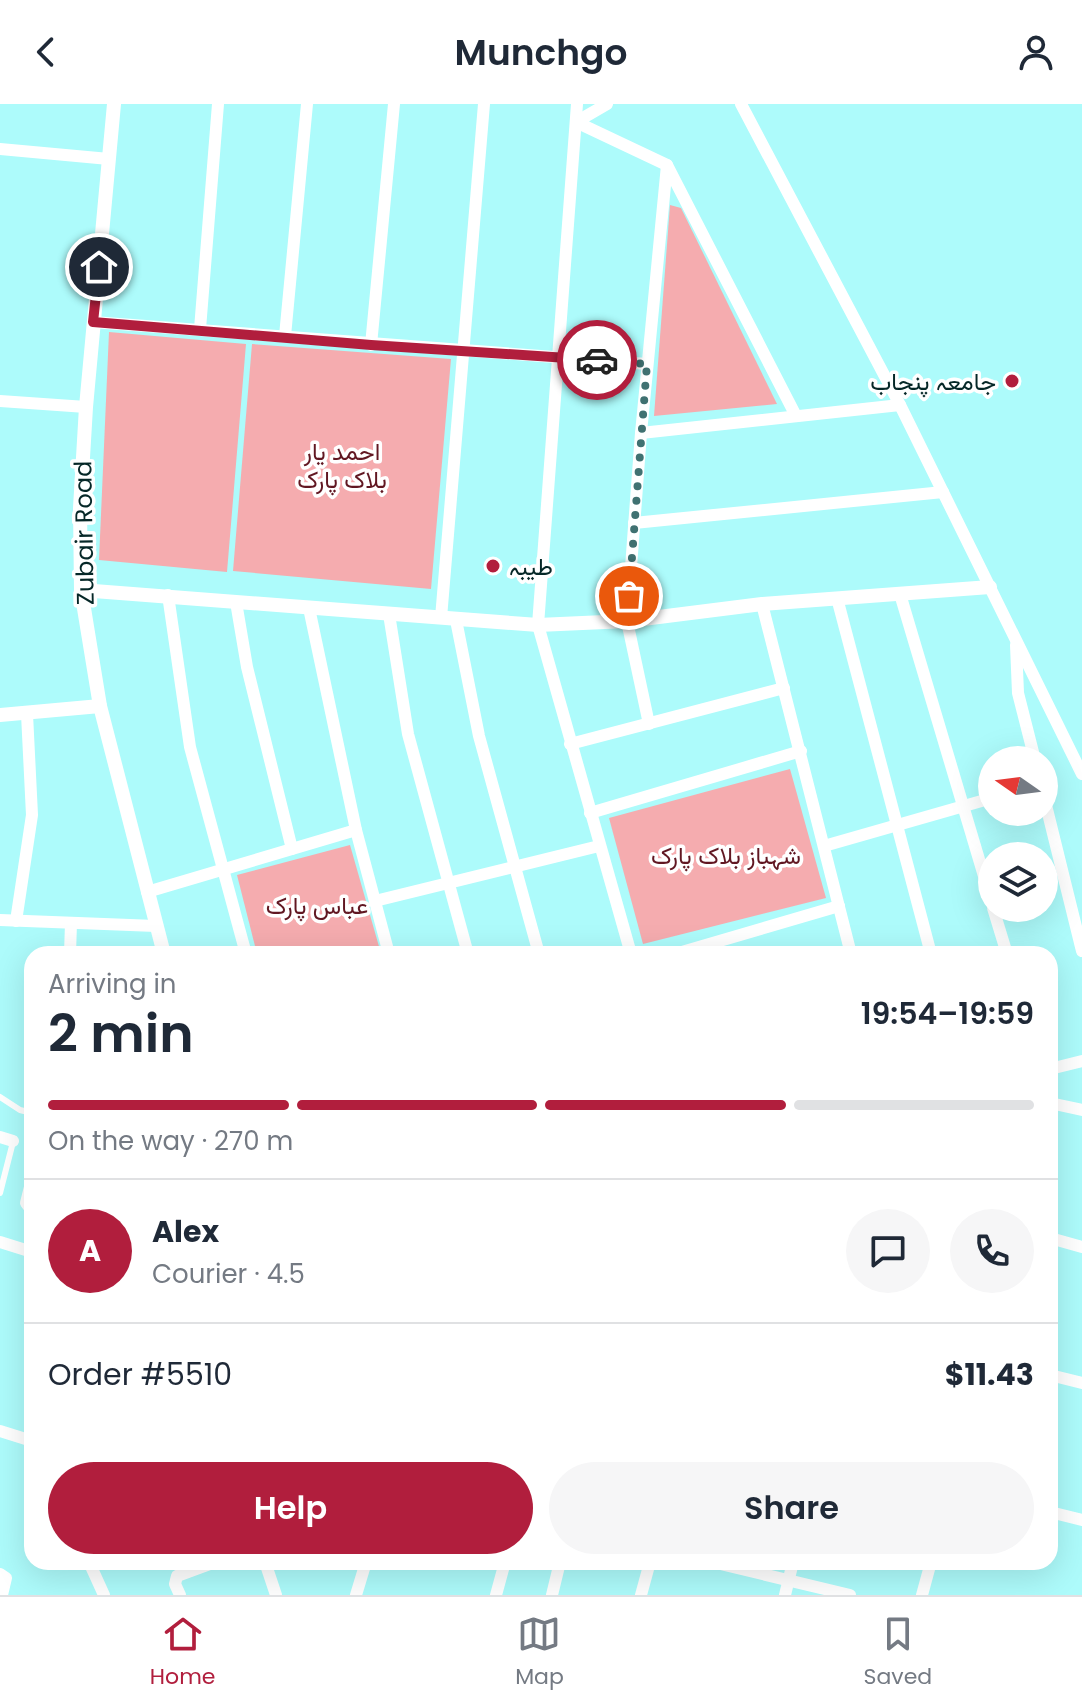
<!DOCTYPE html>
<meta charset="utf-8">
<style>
body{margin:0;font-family:Poppins,Vazirmatn,sans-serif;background:#f6f6f7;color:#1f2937;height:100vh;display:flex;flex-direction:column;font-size:30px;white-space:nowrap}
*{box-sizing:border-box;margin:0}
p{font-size:26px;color:#747a83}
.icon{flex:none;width:44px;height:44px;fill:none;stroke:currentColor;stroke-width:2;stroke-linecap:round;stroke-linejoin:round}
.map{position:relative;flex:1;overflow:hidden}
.sheet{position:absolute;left:24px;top:842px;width:1034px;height:624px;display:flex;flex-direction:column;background:#fff;border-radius:24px;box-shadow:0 8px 32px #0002}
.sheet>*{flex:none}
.needle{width:52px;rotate:284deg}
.controls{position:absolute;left:978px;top:642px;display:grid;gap:16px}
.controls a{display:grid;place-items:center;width:80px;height:80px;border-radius:50%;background:#fff;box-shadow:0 8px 32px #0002;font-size:40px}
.pin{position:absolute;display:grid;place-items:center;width:68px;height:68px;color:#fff;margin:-34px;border:4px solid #fff;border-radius:50%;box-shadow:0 2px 8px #0007}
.courier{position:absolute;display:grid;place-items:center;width:80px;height:80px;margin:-40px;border:6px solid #b11e3d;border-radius:50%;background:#fff;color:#222;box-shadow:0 2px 10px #0007}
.head em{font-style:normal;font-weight:600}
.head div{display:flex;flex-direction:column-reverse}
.head{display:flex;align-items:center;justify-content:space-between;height:136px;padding:0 24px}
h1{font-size:52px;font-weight:600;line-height:60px}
.bar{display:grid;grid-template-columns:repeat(4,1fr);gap:12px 8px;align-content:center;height:96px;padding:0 24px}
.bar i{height:10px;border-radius:6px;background:#e0e1e3}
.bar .current{background:#b11e3d}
.bar p{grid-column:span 4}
.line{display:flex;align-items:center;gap:20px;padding:0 24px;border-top:2px solid #e0e1e3}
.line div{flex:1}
.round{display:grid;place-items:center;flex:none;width:84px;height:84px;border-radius:42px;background:#f6f6f7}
.action{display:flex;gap:16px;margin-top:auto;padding:16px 24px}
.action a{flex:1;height:92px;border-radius:48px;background:#b11e3d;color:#fff;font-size:32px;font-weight:600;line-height:92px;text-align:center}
.action a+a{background:#f6f6f7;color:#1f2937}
header{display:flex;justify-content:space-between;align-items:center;height:104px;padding:0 24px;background:#fff;font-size:36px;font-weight:600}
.menu{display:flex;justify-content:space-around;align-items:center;height:112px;border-top:2px solid #e0e1e3;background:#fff;font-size:22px;color:#747a83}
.menu a{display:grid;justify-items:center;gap:4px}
.menu .current{color:#b11e3d}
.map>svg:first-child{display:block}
.green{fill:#f5acaf}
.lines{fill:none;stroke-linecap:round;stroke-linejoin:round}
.service{stroke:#fff;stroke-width:6}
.minor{stroke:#fff;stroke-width:12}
.tertiary{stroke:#fff;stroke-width:14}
.done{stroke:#407171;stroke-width:8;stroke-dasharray:0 14.4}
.route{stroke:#b11e3d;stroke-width:10}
.poi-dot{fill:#b11e3d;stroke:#fff;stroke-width:3}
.labels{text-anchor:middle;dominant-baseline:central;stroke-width:7;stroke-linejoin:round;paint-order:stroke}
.poi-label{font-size:24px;fill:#052727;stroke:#fff;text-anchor:end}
.park-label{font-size:24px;fill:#611722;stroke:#fff}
.street-label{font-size:24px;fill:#052727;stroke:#fff}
</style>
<header><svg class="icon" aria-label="back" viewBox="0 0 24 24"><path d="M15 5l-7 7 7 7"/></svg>Munchgo<svg class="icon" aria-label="person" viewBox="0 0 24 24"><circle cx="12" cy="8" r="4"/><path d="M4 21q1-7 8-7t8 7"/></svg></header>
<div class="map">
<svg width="1082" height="1491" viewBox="0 0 1082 1491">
<rect width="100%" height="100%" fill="#adfbfb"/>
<!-- green -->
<g class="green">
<path d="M670 101 681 104 777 300 654 312Z"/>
<path d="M109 228 246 240 227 468 99 456Z"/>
<path d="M252 240 451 255 431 485 233 467Z"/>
<path d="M790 665 826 794 643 840 609 714Z"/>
<path d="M350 741 380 846 365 850H257L237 771Z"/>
</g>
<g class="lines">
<!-- service -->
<g class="service">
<path d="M0 993 20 1006 32 1009"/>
<path d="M0 1089 13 1038"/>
</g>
<!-- minor -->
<g class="minor">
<path d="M577 0 538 521 631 850"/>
<path d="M607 0 576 18 667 61 796 312"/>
<path d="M741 0 900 301 1082 670"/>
<path d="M0 45 109 55"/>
<path d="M93 218 647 260"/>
<path d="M200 225 218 0"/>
<path d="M285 232 307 0"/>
<path d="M371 241 394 0"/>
<path d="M0 297 86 303"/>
<path d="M641 329 900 301"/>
<path d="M634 419 943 388"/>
<path d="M900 490 992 799"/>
<path d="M168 491 190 643 246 850"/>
<path d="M837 494 931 850"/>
<path d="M236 498 247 563 292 745"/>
<path d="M762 500 851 850"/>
<path d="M309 504 356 726 389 850"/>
<path d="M389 510 408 630 468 850"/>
<path d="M441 514 484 0"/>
<path d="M456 516 479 632 539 850"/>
<path d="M1016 541 1018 589 1035 656"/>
<path d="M649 620 627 517 641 329 667 61"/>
<path d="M570 640 784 584"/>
<path d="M1044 693 1082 847"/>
<path d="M590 709 801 647"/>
<path d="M824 742 992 694"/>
<path d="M147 788 356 726"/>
<path d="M375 797 599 742"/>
<path d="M993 804 1007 850"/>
<path d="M0 816 156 822"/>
<path d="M16 817 32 711 27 610"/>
<path d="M70 850 71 819"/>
<path d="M675 850 839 802"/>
<path d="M1050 965 1082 957"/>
<path d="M1050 999 1082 1006"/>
<path d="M0 1033 13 1037"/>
<path d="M32 1075 26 1099 32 1107"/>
<path d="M1050 1134 1082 1143"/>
<path d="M0 1138 32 1148"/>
<path d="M1050 1271 1082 1279"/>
<path d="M0 1327 32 1337"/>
<path d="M1050 1408 1082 1416"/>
<path d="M89 1458 104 1491"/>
<path d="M265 1458 276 1491"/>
<path d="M712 1458 850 1491"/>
<path d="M0 1470 6 1474 2 1491"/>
<path d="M180 1491 175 1480 177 1472 215 1458"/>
<path d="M356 1491 366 1458"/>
<path d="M496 1491 505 1458"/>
<path d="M552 1491 560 1458"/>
<path d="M641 1491 650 1458"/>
<path d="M785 1491 793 1458"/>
<path d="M922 1491 931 1458"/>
</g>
<!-- tertiary -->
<g class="tertiary">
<path d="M114 0 86 303 80 404 81 486 100 602 164 850"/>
<path d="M81 486 538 521 627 517 762 500 990 483"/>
<path d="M0 611 100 602"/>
</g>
</g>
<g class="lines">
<!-- done -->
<path class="done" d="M597 256 647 260 629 492"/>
<!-- route -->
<path class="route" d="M99 163 93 218 371 241 597 256"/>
</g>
<!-- markers -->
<g class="poi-dot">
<circle cx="1012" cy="277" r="8"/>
<circle cx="493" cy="462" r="8"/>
</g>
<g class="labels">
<!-- poi labels -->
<g class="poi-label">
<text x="996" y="277">جامعہ پنجاب</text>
<text x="509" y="462" text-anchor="start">طیبہ</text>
</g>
<!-- park labels -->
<g class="park-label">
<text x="342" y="347">احمد یار<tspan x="342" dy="28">بلاک پارک</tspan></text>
<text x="726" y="751">شہباز بلاک پارک</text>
<text x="317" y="801">عباس پارک</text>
</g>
<!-- street labels -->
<g class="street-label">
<text transform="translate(84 429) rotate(-91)">Zubair Road</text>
</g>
</g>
</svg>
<div class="controls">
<a><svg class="needle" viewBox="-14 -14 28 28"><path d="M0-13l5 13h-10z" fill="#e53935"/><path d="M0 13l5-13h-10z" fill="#747a83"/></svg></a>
<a><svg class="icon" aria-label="layers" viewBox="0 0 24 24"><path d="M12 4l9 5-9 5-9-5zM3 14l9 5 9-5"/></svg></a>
</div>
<div class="pin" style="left:629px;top:492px;background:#ea580c"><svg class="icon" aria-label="bag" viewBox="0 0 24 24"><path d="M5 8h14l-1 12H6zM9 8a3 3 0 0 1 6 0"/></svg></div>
<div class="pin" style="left:99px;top:163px;background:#1f2937"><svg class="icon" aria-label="home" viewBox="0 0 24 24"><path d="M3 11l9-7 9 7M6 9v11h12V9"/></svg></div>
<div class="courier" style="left:597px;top:256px"><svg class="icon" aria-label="car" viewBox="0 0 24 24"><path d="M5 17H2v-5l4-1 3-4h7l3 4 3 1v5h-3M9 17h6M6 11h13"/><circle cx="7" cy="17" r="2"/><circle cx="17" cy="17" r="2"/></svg></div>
<section class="sheet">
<div class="head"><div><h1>2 min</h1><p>Arriving in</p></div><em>19:54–19:59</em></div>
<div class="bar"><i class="current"></i><i class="current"></i><i class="current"></i><i></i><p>On the way · 270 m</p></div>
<div class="line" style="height:144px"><b class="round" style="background:#b11e3d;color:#fff">A</b><div><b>Alex</b><p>Courier · 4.5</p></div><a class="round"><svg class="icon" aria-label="chat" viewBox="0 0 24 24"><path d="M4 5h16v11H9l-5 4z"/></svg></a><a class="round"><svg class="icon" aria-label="phone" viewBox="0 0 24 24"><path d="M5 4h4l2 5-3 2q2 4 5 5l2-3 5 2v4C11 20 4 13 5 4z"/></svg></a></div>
<div class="line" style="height:104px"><div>Order #5510</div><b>$11.43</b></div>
<div class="action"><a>Help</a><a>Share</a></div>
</section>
</div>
<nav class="menu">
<a class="current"><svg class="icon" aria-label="home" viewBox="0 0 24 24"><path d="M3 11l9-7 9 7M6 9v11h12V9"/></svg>Home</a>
<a><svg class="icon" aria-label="map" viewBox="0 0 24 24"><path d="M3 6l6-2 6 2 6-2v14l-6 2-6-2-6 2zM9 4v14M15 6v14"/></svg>Map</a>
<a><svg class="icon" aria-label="saved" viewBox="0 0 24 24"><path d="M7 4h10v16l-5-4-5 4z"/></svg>Saved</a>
</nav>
